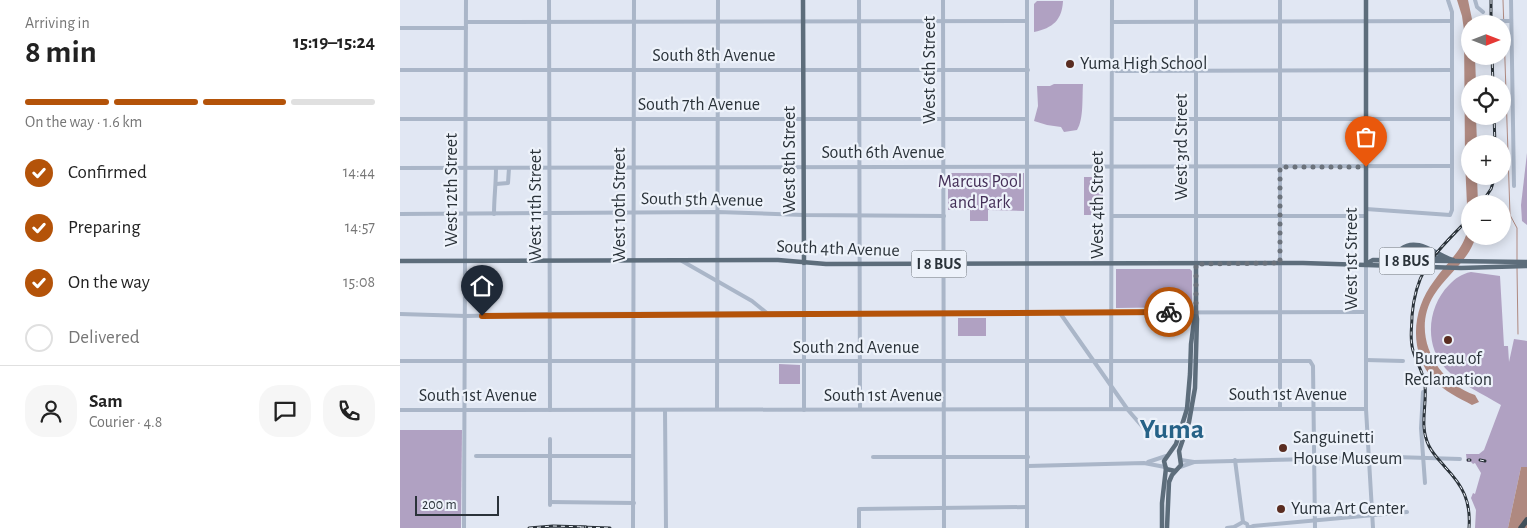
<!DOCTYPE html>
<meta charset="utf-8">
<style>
body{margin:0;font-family:"Alegreya Sans",sans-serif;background:#f6f6f6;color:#222;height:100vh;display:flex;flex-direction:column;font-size:19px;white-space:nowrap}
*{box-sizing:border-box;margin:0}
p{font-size:16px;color:#767676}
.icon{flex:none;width:28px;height:28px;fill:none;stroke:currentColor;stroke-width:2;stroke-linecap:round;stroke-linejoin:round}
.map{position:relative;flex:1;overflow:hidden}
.drawer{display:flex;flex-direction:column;background:#fff;width:400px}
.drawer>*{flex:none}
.needle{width:32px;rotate:90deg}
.fabs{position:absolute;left:1061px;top:15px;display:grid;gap:10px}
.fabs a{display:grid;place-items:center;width:50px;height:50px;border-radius:50%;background:#fff;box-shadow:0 2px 12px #0003;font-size:25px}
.scale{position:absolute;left:15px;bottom:12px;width:84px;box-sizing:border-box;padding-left:5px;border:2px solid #2b333a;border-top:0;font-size:14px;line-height:18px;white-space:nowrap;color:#2b333a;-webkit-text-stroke:4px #edf2fa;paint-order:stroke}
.pin{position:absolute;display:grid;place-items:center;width:42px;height:42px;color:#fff;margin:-51px -21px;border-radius:50% 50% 50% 0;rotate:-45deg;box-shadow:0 0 5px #0007}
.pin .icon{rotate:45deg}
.courier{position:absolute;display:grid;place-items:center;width:50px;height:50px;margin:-25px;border:4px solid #b45309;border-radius:50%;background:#fff;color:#222;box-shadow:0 1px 6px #0007}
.summary em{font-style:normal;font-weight:700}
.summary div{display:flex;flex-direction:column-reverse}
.summary{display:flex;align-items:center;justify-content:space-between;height:85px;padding:0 25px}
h1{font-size:32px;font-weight:700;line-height:38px}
.bar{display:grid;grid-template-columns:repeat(4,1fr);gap:8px 5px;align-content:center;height:60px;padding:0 25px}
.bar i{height:6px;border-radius:4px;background:#e0e0e0}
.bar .selected{background:#b45309}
.bar p{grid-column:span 4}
.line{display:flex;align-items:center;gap:12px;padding:0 25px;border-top:1px solid #e0e0e0}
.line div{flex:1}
.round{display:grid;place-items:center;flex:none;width:52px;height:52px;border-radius:20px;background:#f6f6f6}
ol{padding:0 25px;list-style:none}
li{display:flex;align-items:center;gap:15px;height:55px}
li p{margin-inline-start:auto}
li .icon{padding:5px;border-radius:50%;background:#b45309;color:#fff;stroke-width:4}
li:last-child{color:#767676}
li i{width:28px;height:28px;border:2px solid #e0e0e0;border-radius:50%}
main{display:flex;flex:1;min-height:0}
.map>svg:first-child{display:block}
.green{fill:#b0a1c2}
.water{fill:#af8980}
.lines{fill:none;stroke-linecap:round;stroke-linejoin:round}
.stream{stroke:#af8980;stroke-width:1}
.minor{stroke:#aab6c8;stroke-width:4}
.major{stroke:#5d6d7b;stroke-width:4.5}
.highway{stroke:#42505a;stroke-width:5.5}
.rail-casing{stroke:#2b333a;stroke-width:3}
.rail{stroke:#edf2fa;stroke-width:1;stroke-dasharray:4;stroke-linecap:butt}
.done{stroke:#6b727b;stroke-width:5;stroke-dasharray:0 9}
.route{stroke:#b45309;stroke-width:6}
.poi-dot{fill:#5a2d21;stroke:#edf2fa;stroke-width:2}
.labels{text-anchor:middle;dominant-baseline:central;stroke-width:4.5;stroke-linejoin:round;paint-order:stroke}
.shield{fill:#edf2fa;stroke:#656c74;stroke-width:1}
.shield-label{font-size:16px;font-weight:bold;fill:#2b333a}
.street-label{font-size:18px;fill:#2b333a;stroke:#edf2fa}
.poi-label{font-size:18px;fill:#2b333a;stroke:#edf2fa;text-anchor:start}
.park-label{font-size:18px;fill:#442f57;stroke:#edf2fa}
.town-label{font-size:28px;font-weight:bold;fill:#266287;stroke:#edf2fa}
</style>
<main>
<section class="drawer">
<div class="summary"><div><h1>8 min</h1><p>Arriving in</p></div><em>15:19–15:24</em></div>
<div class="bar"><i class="selected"></i><i class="selected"></i><i class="selected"></i><i></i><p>On the way · 1.6 km</p></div>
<ol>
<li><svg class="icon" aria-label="check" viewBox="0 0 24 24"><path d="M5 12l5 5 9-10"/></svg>Confirmed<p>14:44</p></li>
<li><svg class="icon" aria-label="check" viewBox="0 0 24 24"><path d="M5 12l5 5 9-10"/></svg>Preparing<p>14:57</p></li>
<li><svg class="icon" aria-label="check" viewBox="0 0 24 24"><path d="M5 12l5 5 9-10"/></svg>On the way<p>15:08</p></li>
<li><i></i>Delivered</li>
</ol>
<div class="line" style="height:90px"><a class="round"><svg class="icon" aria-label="person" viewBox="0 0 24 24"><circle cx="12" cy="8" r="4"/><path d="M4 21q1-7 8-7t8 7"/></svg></a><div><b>Sam</b><p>Courier · 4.8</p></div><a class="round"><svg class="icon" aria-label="chat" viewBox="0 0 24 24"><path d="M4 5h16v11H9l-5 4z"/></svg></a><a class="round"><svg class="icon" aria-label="phone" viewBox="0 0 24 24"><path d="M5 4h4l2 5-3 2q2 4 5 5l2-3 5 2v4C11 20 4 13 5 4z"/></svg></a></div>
</section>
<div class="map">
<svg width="1127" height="528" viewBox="0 0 1127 528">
<rect width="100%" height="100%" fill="#e1e7f3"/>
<!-- green -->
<g class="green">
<path d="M637 1H663C662 20 653 28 634 32V4Z"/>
<path d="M654 84H683C682 97 684 119 677 130L664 132 661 127 647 125 634 121 638 106 637 86H650Z"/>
<path d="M1127 153V225L1122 221 1121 205Z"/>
<path d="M548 173H624V211L588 210V221H570V210H548Z"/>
<rect x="684" y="177" width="19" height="38"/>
<path d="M716 269H790L792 271V307L716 308Z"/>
<path d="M1071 272 1100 276 1104 346H1108L1109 362 1114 339 1127 341V467H1121L1108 528H1075L1076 510 1071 498 1073 493 1075 494 1081 473 1075 463 1073 464 1071 462H1067L1066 454H1079L1084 450 1101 405C1083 394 1060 384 1046 369 1024 346 1027 307 1049 285 1056 278 1061 274 1071 272Z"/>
<rect x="558" y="318" width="28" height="18"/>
<path d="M379 364 400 365V384H379Z"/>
<path d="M0 430H62L61 528H0Z"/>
</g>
<!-- water -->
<g class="water">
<path d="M1057 0H1068L1073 24H1070V56H1075L1076 84H1070V116H1076L1077 144H1070V176H1077L1078 204H1070V236H1076C1069 261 1047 274 1034 295 1010 333 1036 382 1075 395L1079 402 1072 405C1059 398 1044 391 1034 380 1008 352 1012 309 1034 281 1046 263 1065 249 1068 227L1065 161 1064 30 1062 16Z"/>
<path d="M1121 467H1127V528H1108Z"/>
</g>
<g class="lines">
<!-- stream -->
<g class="stream">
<path d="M1103 0 1110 215 1117 228V261"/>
<path d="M1117 267 1118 334"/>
</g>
<!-- minor -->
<g class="minor">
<path d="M149 0 150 410"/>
<path d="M459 0 460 409"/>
<path d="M543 0 544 528"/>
<path d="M796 0V264"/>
<path d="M1075 0 1077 7 1083 12"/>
<path d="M1111 0 1114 186"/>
<path d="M1086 17 1091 21H1111"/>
<path d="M66 22 627 21"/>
<path d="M712 22 1052 21"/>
<path d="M0 28H66"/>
<path d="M712 68 716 71 1052 70"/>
<path d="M0 70H628"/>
<path d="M0 119H627"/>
<path d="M712 119H1052"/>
<path d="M0 168 1051 166"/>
<path d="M96 184 108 183 109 168"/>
<path d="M966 209 1050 215 1052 210V12L1048 0"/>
<path d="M0 214 318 212 403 215 544 216"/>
<path d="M94 214C94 198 96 184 96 168"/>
<path d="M712 216H966"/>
<path d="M282 261 352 301 368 314"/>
<path d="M404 263V410"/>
<path d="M966 264V409L973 528"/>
<path d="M660 313 728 410 747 432"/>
<path d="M0 314 66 316 150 314 966 312"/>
<path d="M966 360 1003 361"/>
<path d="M0 361H910L913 366 915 528"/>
<path d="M1023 392 1021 428 1025 483"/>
<path d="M317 409 318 0"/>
<path d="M711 409 712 0"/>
<path d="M880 409V0"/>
<path d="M0 410 966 409"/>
<path d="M265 410 266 528"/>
<path d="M76 456H233"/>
<path d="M473 457H628"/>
<path d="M781 460 794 462 995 457 1060 459"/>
<path d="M835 460 843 522"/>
<path d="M748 462 766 456"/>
<path d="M628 466 744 463 765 467"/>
<path d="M780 467 794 462"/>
<path d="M150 502 234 503"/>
<path d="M150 505V439"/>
<path d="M64 528 66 0"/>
<path d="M233 528 234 0"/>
<path d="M459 528V509L627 507"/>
<path d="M627 528V0"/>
<path d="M827 528 834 527 843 522 847 524 848 528 853 526 1007 512"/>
</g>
<!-- major -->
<g class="major">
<path d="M403 0 404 263"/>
<path d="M966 0V264"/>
<path d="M994 257 1044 258"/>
<path d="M990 260C994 257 996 252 1001 249 1018 236 1037 256 1053 260"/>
<path d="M0 261 378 260 426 264 903 263 1061 268 1127 266"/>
<path d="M966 264 973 260 1127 262"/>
<path d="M775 471 766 469 764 461 776 444 787 409 790 374 791 344 795 314"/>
<path d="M762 528V503L766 468"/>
<path d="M767 528 769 482 772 475 781 465 779 451 789 422 795 388 797 319 796 312V264"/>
</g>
<!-- highway -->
<path class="highway" d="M1121 528 1127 520"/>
<!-- rail casing -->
<g class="rail-casing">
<g id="rail">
<path d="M1091 0V24"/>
<path d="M1092 56 1093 84"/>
<path d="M1094 116 1095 144"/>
<path d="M1081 204 1091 189 1095 176"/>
<path d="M1068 460H1070"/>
<path d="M1080 460 1085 461"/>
<path d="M180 527 210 528"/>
<path d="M129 528 153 526 186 527"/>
<path d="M1069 528C1071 501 1063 486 1045 467 1039 460 1033 454 1029 446 1019 426 1027 406 1025 386 1024 371 1014 360 1012 346 1010 336 1012 326 1012 316 1016 265 1038 252 1070 217"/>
</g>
</g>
<!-- rail -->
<use href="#rail" class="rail"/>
</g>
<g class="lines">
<!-- done -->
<path class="done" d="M769 312H796V264L880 263V167H966"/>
<!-- route -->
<path class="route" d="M82 316 769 312"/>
</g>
<!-- markers -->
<g class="poi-dot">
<circle cx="670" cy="64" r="5"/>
<circle cx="1048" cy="340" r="5"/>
<circle cx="883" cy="448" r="5"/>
<circle cx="881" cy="509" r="5"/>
</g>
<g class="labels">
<!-- shield labels -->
<g class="shield">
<rect x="979.5" y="247.5" width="55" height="27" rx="4"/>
<rect x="511.5" y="250.5" width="55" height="27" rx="4"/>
</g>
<g class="shield-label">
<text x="1007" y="261">I 8 BUS</text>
<text x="539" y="264">I 8 BUS</text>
</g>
<!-- street labels -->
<g class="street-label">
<text x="314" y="56">South 8th Avenue</text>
<text transform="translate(530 70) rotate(-90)">West 6th Street</text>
<text x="299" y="105">South 7th Avenue</text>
<text transform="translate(782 147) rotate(-90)">West 3rd Street</text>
<text x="483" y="153">South 6th Avenue</text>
<text transform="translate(390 160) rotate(-90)">West 8th Street</text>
<text transform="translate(52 190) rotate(-90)">West 12th Street</text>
<text transform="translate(302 200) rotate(1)">South 5th Avenue</text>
<text transform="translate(136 205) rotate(-90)">West 11th Street</text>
<text transform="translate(220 205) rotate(-90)">West 10th Street</text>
<text transform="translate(698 205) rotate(-90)">West 4th Street</text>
<text transform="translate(438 249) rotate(2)">South 4th Avenue</text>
<text transform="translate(952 259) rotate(-90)">West 1st Street</text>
<text x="456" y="348">South 2nd Avenue</text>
<text x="888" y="395">South 1st Avenue</text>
<text x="78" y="396">South 1st Avenue</text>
<text x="483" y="396">South 1st Avenue</text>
</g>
<!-- poi labels -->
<g class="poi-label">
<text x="680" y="64">Yuma High School</text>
<text x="1048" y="359" text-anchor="middle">Bureau of<tspan x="1048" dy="21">Reclamation</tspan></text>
<text x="893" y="438">Sanguinetti<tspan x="893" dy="21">House Museum</tspan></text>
<text x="891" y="509">Yuma Art Center</text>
</g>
<!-- park labels -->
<g class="park-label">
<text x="580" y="182">Marcus Pool<tspan x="580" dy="21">and Park</tspan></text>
</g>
<!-- town labels -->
<g class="town-label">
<text x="772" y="430">Yuma</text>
</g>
</g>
</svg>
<div class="fabs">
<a><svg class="needle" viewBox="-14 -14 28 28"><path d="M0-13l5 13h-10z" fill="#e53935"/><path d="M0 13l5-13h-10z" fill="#767676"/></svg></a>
<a><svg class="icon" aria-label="locate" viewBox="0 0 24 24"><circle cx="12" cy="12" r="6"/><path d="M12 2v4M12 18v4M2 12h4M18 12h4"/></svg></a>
<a>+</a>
<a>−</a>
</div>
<div class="scale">200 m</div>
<div class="pin" style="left:966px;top:167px;background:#ea580c"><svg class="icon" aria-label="bag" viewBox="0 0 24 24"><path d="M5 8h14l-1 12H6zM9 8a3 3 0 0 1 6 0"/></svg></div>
<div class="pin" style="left:82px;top:316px;background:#1f2937"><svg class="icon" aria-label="home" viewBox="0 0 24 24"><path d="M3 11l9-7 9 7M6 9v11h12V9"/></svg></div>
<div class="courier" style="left:769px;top:312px"><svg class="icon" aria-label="bike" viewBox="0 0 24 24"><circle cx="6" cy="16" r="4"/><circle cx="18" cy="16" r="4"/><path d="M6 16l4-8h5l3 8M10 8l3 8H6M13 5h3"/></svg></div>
</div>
</main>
